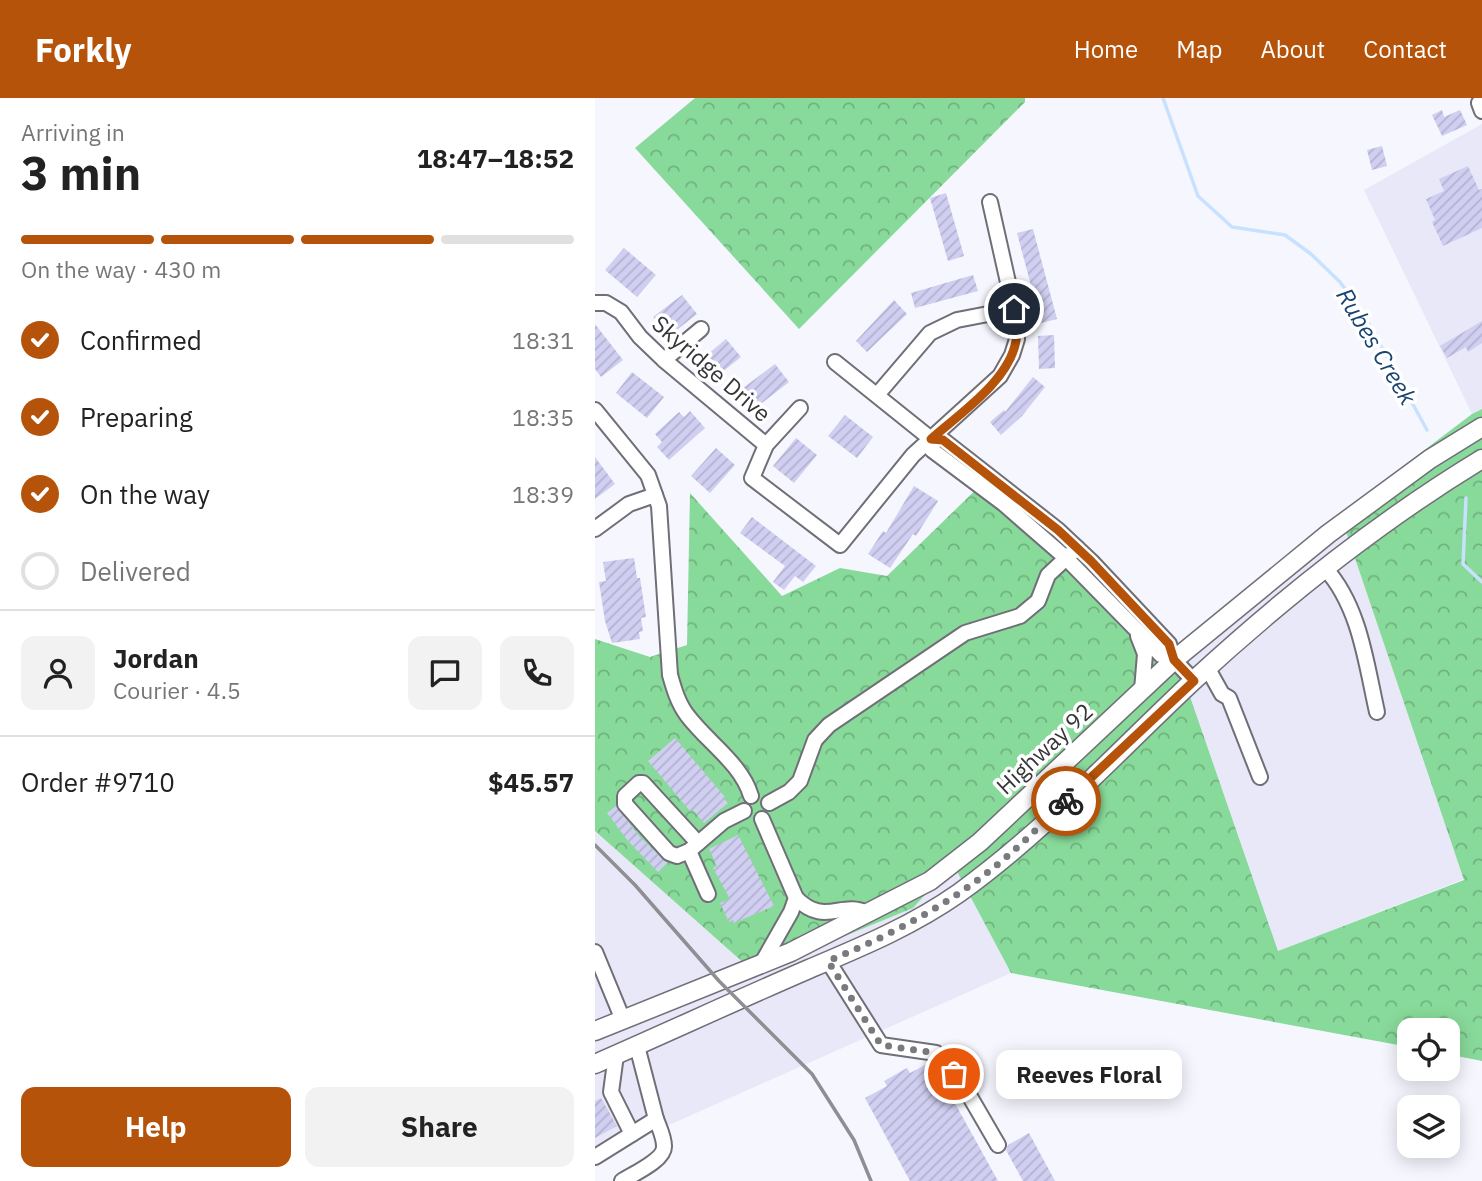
<!DOCTYPE html>
<meta charset="utf-8">
<style>
body{margin:0;font-family:"IBM Plex Sans",sans-serif;background:#f2f2f2;color:#222;height:100vh;display:flex;flex-direction:column;font-size:26px;white-space:nowrap}
*{box-sizing:border-box;margin:0}
p{font-size:23px;color:#767676}
.icon{flex:none;width:38px;height:38px;fill:none;stroke:currentColor;stroke-width:2;stroke-linecap:round;stroke-linejoin:round}
.map{position:relative;flex:1;overflow:hidden}
.drawer{display:flex;flex-direction:column;background:#fff;width:595px}
.drawer>*{flex:none}
.tools{position:absolute;left:802px;top:920px;display:grid;gap:14px}
.tools a{display:grid;place-items:center;width:63px;height:63px;border-radius:14px;background:#fff;box-shadow:0 4px 18px #0003;font-size:35px}
.pin{position:absolute;display:grid;place-items:center;width:60px;height:60px;color:#fff;margin:-30px;border:4px solid #fff;border-radius:50%;box-shadow:0 2px 7px #0007}
.courier{position:absolute;display:grid;place-items:center;width:70px;height:70px;margin:-35px;border:5px solid #b45309;border-radius:50%;background:#fff;color:#222;box-shadow:0 2px 9px #0007}
.bubble{position:absolute;height:49px;border-radius:14px;background:#fff;box-shadow:0 4px 18px #0003;font-size:23px;font-weight:700;line-height:49px;text-align:center}
.headline em{font-style:normal;font-weight:700}
.headline div{display:flex;flex-direction:column-reverse}
.headline{display:flex;align-items:center;justify-content:space-between;height:119px;padding:0 21px}
h1{font-size:46px;font-weight:700;line-height:52px}
.bar{display:grid;grid-template-columns:repeat(4,1fr);gap:10px 7px;align-content:center;height:84px;padding:0 21px}
.bar i{height:9px;border-radius:5px;background:#e0e0e0}
.bar .active{background:#b45309}
.bar p{grid-column:span 4}
.line{display:flex;align-items:center;gap:18px;padding:0 21px;border-top:2px solid #e0e0e0}
.line div{flex:1}
.round{display:grid;place-items:center;flex:none;width:74px;height:74px;border-radius:14px;background:#f2f2f2}
ol{padding:0 21px;list-style:none}
li{display:flex;align-items:center;gap:21px;height:77px}
li p{margin-inline-start:auto}
li .icon{padding:7px;border-radius:50%;background:#b45309;color:#fff;stroke-width:4}
li:last-child{color:#767676}
li i{width:38px;height:38px;border:4px solid #e0e0e0;border-radius:50%}
.primary-button{display:flex;gap:14px;margin-top:auto;padding:14px 21px}
.primary-button a{flex:1;height:80px;border-radius:14px;background:#b45309;color:#fff;font-size:28px;font-weight:700;line-height:80px;text-align:center}
.primary-button a+a{background:#f2f2f2;color:#222}
header{display:flex;align-items:center;gap:42px;box-sizing:border-box;height:98px;padding:0 35px;background:#b45309;color:#fff}
header strong{font-size:33px}
nav{display:flex;gap:38px;margin-inline-start:auto;font-size:24px}
main{display:flex;flex:1;min-height:0}
.map>svg:first-child{display:block}
.built{fill:#e9e8f8}
.forest{fill:url(#forest-crowns)}
.lines{fill:none;stroke-linecap:round;stroke-linejoin:round}
.stream{stroke:#c8e1fe;stroke-width:3.5}
.building{fill:url(#building-hatch)}
.minor-casing{stroke:#706f77;stroke-width:18}
.major-casing{stroke:#706f77;stroke-width:21}
.minor{stroke:#fff;stroke-width:14}
.major{stroke:#fff;stroke-width:18}
.rail{stroke:#8e8e94;stroke-width:3.5}
.done{stroke:#79797f;stroke-width:7;stroke-dasharray:0 12.6}
.route{stroke:#b45309;stroke-width:9}
.labels{text-anchor:middle;dominant-baseline:central;stroke-width:7;stroke-linejoin:round;paint-order:stroke}
.street-label{font-size:23px;fill:#36363a;stroke:#fff}
.water-label{font-size:24px;font-style:italic;fill:#184471;stroke:#fff}
</style>
<header>
<strong>Forkly</strong>
<nav><a>Home</a><a>Map</a><a>About</a><a>Contact</a></nav>
</header>
<main>
<section class="drawer">
<div class="headline"><div><h1>3 min</h1><p>Arriving in</p></div><em>18:47–18:52</em></div>
<div class="bar"><i class="active"></i><i class="active"></i><i class="active"></i><i></i><p>On the way · 430 m</p></div>
<ol>
<li><svg class="icon" aria-label="check" viewBox="0 0 24 24"><path d="M5 12l5 5 9-10"/></svg>Confirmed<p>18:31</p></li>
<li><svg class="icon" aria-label="check" viewBox="0 0 24 24"><path d="M5 12l5 5 9-10"/></svg>Preparing<p>18:35</p></li>
<li><svg class="icon" aria-label="check" viewBox="0 0 24 24"><path d="M5 12l5 5 9-10"/></svg>On the way<p>18:39</p></li>
<li><i></i>Delivered</li>
</ol>
<div class="line" style="height:126px"><a class="round"><svg class="icon" aria-label="person" viewBox="0 0 24 24"><circle cx="12" cy="8" r="4"/><path d="M4 21q1-7 8-7t8 7"/></svg></a><div><b>Jordan</b><p>Courier · 4.5</p></div><a class="round"><svg class="icon" aria-label="chat" viewBox="0 0 24 24"><path d="M4 5h16v11H9l-5 4z"/></svg></a><a class="round"><svg class="icon" aria-label="phone" viewBox="0 0 24 24"><path d="M5 4h4l2 5-3 2q2 4 5 5l2-3 5 2v4C11 20 4 13 5 4z"/></svg></a></div>
<div class="line" style="height:91px"><div>Order #9710</div><b>$45.57</b></div>
<div class="primary-button"><a>Help</a><a>Share</a></div>
</section>
<div class="map">
<svg width="887" height="1083" viewBox="0 0 887 1083">
<defs>
<pattern id="forest-crowns" width="20" height="18" patternUnits="userSpaceOnUse" patternTransform="scale(1.75)"><rect width="20" height="18" fill="#88da9a"/><path d="M2 6a3 3 0 1 1 6 0M12 15a3 3 0 1 1 6 0" fill="none" stroke="#70b27f"/></pattern>
<pattern id="building-hatch" width="6" height="6" patternUnits="userSpaceOnUse" patternTransform="scale(1.75)"><rect width="6" height="6" fill="#d0cef1"/><path d="M-1 1l2-2M0 6l6-6M5 7l2-2" fill="none" stroke="#b3b2cf"/></pattern>
</defs>
<rect width="100%" height="100%" fill="#f6f6ff"/>
<!-- built -->
<g class="built">
<path d="M887 26V311L877 316 769 92Z"/>
<path d="M745 416 869 781 683 853 582 561Z"/>
<path d="M0 733 160 875 358 766 416 875 0 1060Z"/>
</g>
<!-- forest -->
<g class="forest">
<path d="M100 0H430V4L204 231 40 50Z"/>
<path d="M887 311V963L852 956V933H814V949L416 875 358 766 318 810 160 875 0 733V541L55 559 92 547 95 395 187 498 245 470 292 478 395 378 582 561 683 853 869 782 745 416 877 316Z"/>
</g>
<g class="lines">
<!-- stream -->
<g class="stream">
<path d="M568 0 603 98 637 129 690 137 716 156 745 184 769 217 832 332"/>
<path d="M871 400 868 466 887 484"/>
</g>
</g>
<!-- building -->
<g class="building">
<path d="M847 12 849 19 865 12 872 27 847 38 837 17Z"/>
<path d="M787 48 792 68 777 72 772 52Z"/>
<path d="M873 68 884 92 887 91V130L848 148 837 124 840 122 831 101 849 93 844 81Z"/>
<path d="M351 95 369 158 353 163 335 100Z"/>
<path d="M438 131 462 221 446 225 422 135Z"/>
<path d="M29 150 61 177 42 199 10 172Z"/>
<path d="M378 177 383 193 320 210 316 195Z"/>
<path d="M87 197 102 216 74 238 58 219Z"/>
<path d="M299 202 312 216 272 254 261 243Z"/>
<path d="M887 223V245L873 254 871 249 852 260 845 248Z"/>
<path d="M0 226 28 262 6 279 0 271Z"/>
<path d="M459 237 460 270 444 271 443 238Z"/>
<path d="M131 241 146 259 121 279 107 261Z"/>
<path d="M180 266 194 284 162 309 148 290Z"/>
<path d="M37 274 69 299 52 320 21 295Z"/>
<path d="M438 279 450 289 427 318 406 337 395 324 409 312 410 314Z"/>
<path d="M95 313 110 330 74 362 62 349 67 344 60 336 84 314 89 319Z"/>
<path d="M250 317 278 339 262 360 233 338Z"/>
<path d="M201 340 222 357 199 385 178 368Z"/>
<path d="M121 350 140 367 115 395 96 378Z"/>
<path d="M0 359 20 386 0 401Z"/>
<path d="M319 388 343 403 321 438 318 436 295 470 273 456 288 433 291 435Z"/>
<path d="M157 419 221 468 208 484 200 478 189 492 178 484 190 468 145 435Z"/>
<path d="M39 460 42 480H45L51 519 46 520 48 533 44 534 45 541 17 545 10 523 4 484 11 483 8 464Z"/>
<path d="M80 640 130 699 128 700 133 705 109 725 97 711 95 713 53 663Z"/>
<path d="M21 708 45 739 72 765 63 774 33 743 12 715Z"/>
<path d="M143 737 179 808 139 825 138 822 134 824 125 805 135 801 118 770 122 768 114 751Z"/>
<path d="M334 965 348 991 351 989 403 1083H315L270 1000 292 988 289 983 312 970 315 975Z"/>
<path d="M6 1000 22 1028 0 1040V1003Z"/>
<path d="M434 1035 460 1083H428L411 1052 413 1047Z"/>
</g>
<g class="lines">
<!-- minor casing -->
<g class="minor-casing">
<g id="minor">
<path d="M884 5 887 13"/>
<path d="M0 205H11L26 214 45 239 69 262 171 347"/>
<path d="M69 262 106 231"/>
<path d="M240 264 336 341 348 342 463 432 496 463 574 546 579 562 599 583"/>
<path d="M282 297 335 235 362 222 419 211"/>
<path d="M205 310 171 347 157 380 245 447 318 357 405 278 417 257 422 241 419 211 395 104"/>
<path d="M0 312 53 377 64 408 75 577C79 591 83 605 92 617 113 645 146 665 156 698"/>
<path d="M336 341 337 352 409 406 471 460 566 557 579 562"/>
<path d="M0 431 34 406 60 397"/>
<path d="M730 470C765 509 771 565 782 614"/>
<path d="M543 538 550 556 547 592"/>
<path d="M613 571 627 596 634 600 665 679"/>
<path d="M174 705 194 694 205 683 220 642 234 627 370 535 425 518 443 503 453 477 482 450"/>
<path d="M167 721 201 800"/>
<path d="M94 753 82 758 74 755 30 706V698L44 685H48L103 745"/>
<path d="M113 796 94 753 129 723 149 713"/>
<path d="M0 854 28 922"/>
<path d="M233 863 286 947 341 955 374 997 403 1047"/>
<path d="M167 865 196 814 201 800C230 829 246 802 272 815"/>
<path d="M21 957 16 994 37 1036"/>
<path d="M0 1059 61 1021 42 948"/>
<path d="M27 1083C38 1076 70 1062 69 1048 69 1039 64 1029 61 1021"/>
</g>
</g>
<!-- major casing -->
<g class="major-casing">
<g id="major">
<path d="M0 933 196 854 335 783 385 744 579 562 733 436 835 361 887 329"/>
<path d="M0 966C71 935 142 902 214 871 266 849 317 828 364 795 449 734 521 655 598 583 687 501 783 424 887 361"/>
</g>
</g>
<!-- minor -->
<use href="#minor" class="minor"/>
<!-- major -->
<use href="#major" class="major"/>
<!-- rail -->
<path class="rail" d="M0 747 40 787 124 883 217 976 259 1042 276 1083"/>
</g>
<g class="lines">
<!-- done -->
<path class="done" d="M359 976 341 955 286 947 233 863C296 837 356 806 408 762 430 743 450 723 471 703"/>
<!-- route -->
<path class="route" d="M419 211C420 221 423 233 421 243 414 283 364 316 336 341L348 342 463 432 496 463 574 546 579 562 599 583 471 703"/>
</g>
<g class="labels">
<!-- street labels -->
<g class="street-label">
<text transform="translate(117 270) rotate(41)">Skyridge Drive</text>
<text transform="translate(449 650) rotate(-43)">Highway 92</text>
</g>
<!-- water labels -->
<g class="water-label">
<text transform="translate(782 248) rotate(59)">Rubes Creek</text>
</g>
</g>
</svg>
<div class="tools">
<a><svg class="icon" aria-label="locate" viewBox="0 0 24 24"><circle cx="12" cy="12" r="6"/><path d="M12 2v4M12 18v4M2 12h4M18 12h4"/></svg></a>
<a><svg class="icon" aria-label="layers" viewBox="0 0 24 24"><path d="M12 4l9 5-9 5-9-5zM3 14l9 5 9-5"/></svg></a>
</div>
<div class="pin" style="left:359px;top:976px;background:#ea580c"><svg class="icon" aria-label="bag" viewBox="0 0 24 24"><path d="M5 8h14l-1 12H6zM9 8a3 3 0 0 1 6 0"/></svg></div>
<div class="pin" style="left:419px;top:211px;background:#1f2937"><svg class="icon" aria-label="home" viewBox="0 0 24 24"><path d="M3 11l9-7 9 7M6 9v11h12V9"/></svg></div>
<div class="courier" style="left:471px;top:703px"><svg class="icon" aria-label="bike" viewBox="0 0 24 24"><circle cx="6" cy="16" r="4"/><circle cx="18" cy="16" r="4"/><path d="M6 16l4-8h5l3 8M10 8l3 8H6M13 5h3"/></svg></div>
<div class="bubble" style="left:401px;top:952px;width:186px">Reeves Floral</div>
</div>
</main>
